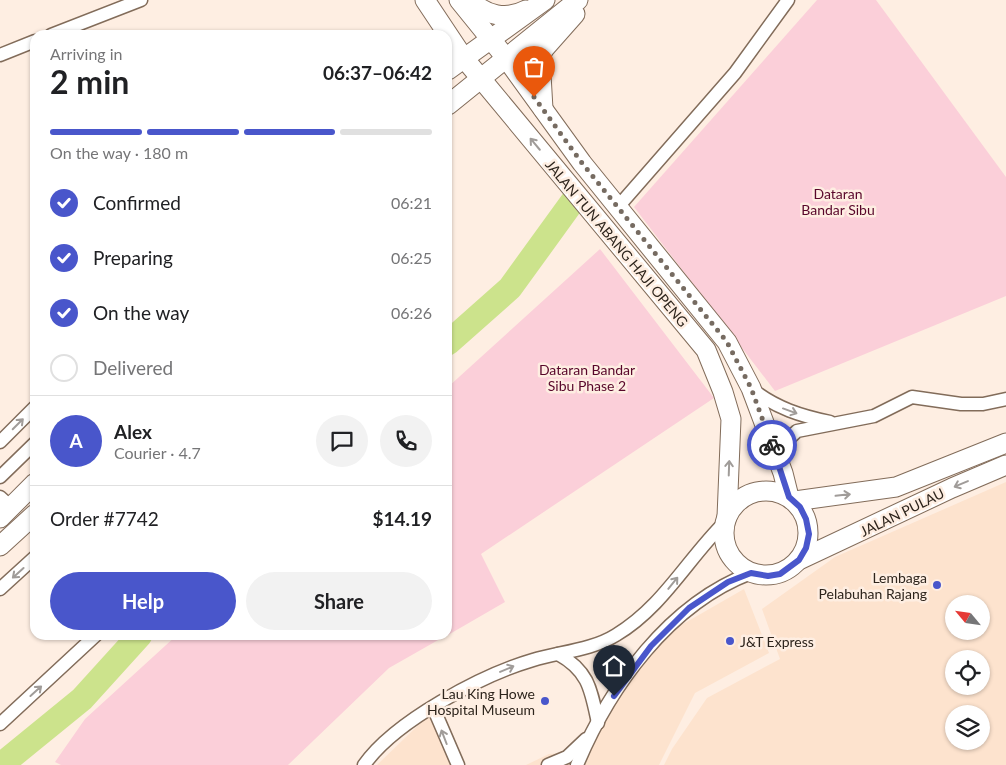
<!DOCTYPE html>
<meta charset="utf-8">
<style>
body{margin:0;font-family:Lato,sans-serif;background:#f2f2f2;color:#202124;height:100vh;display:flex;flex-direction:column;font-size:19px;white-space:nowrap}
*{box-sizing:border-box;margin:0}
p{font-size:16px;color:#757577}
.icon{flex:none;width:28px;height:28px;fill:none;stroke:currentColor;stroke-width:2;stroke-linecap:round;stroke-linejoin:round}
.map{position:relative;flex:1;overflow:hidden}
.side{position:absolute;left:30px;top:30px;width:422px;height:610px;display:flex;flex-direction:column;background:#fff;border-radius:15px;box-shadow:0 1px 4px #0004}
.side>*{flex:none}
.needle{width:32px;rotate:299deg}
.buttons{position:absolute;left:945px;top:595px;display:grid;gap:10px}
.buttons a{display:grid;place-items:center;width:45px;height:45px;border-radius:50%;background:#fff;box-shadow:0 1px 4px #0004;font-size:25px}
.pin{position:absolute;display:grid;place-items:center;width:42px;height:42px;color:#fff;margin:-51px -21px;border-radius:50% 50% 50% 0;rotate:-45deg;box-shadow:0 0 5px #0007}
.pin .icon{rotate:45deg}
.courier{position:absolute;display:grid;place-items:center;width:50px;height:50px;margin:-25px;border:4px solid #4956cb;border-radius:50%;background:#fff;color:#222;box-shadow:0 1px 6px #0007}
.overview em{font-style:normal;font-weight:700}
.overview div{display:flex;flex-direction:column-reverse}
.overview{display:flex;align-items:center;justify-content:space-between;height:85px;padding:0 20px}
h1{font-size:32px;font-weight:700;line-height:38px}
.bar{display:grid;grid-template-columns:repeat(4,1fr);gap:8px 5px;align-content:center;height:60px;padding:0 20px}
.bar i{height:6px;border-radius:4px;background:#e0e0e0}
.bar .current{background:#4956cb}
.bar p{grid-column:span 4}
.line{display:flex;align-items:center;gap:12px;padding:0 20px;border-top:1px solid #e0e0e0}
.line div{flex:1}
.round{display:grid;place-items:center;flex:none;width:52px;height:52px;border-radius:26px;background:#f2f2f2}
ol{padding:0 20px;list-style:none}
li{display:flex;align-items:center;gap:15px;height:55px}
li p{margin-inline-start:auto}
li .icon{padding:5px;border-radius:50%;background:#4956cb;color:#fff;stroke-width:4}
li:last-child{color:#757577}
li i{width:28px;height:28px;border:2px solid #e0e0e0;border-radius:50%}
.button{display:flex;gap:10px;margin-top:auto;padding:10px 20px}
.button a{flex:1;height:58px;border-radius:30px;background:#4956cb;color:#fff;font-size:20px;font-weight:700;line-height:58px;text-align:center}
.button a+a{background:#f2f2f2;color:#202124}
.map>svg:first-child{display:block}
.built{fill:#fde3ce;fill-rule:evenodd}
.green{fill:#fbcfd9}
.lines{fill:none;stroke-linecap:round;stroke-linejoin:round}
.river{stroke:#cce38c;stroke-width:25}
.street-casing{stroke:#826c5a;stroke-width:15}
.secondary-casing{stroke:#826c5a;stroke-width:21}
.street{stroke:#fff;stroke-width:12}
.secondary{stroke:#fff;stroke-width:19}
.oneway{stroke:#a09c99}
.done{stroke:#766b61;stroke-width:5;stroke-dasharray:0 9}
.route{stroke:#4956cb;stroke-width:6}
.poi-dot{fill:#4956cb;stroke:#feeee2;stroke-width:2}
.labels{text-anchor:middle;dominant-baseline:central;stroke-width:5;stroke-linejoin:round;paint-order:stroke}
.park-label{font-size:14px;fill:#58062a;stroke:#feeee2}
.street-label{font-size:14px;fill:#2d241c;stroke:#feeee2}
.poi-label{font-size:14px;fill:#2d241c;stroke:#feeee2;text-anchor:end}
</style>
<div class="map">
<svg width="1006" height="765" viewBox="0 0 1006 765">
<rect width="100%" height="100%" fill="#feeee2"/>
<!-- built -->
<g class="built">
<path d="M1006 482V765H664L672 749 707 698 780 659 762 609 835 557ZM954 604H981V631H954ZM954 659H981V686H954ZM954 714H981V741H954Z"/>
<path d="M744 589 769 653 695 693 659 765H526L549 754 579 752 657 639Z"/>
<path d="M436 708 461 765H377Z"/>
</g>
<!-- green -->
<g class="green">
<path d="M817 0H876L1006 177V296L775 391 634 207Z"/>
<path d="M600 249 714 398 481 554 505 602 448 635V387Z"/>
<path d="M177 635H447L389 668 288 765H61L55 762 85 719Z"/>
</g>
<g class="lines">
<!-- river -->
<g class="river">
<path d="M448 343 510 288 573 201"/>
<path d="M1 765 82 699 140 635"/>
</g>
<!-- street casing -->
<g class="street-casing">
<g id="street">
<path d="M51 35 141 0"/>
<path d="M0 55 35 41"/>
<path d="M617 208 735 73 788 0"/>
<path d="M753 390C776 408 801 416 830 422"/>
<path d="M0 442 35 407"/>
<path d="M775 452 797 431 874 416 912 397 961 404H983L1006 399"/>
<path d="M0 477 35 443"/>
<path d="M0 497 11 507"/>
<path d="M0 589 35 557"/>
<path d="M558 654C589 671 591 690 598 723"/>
<path d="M433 707 458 765"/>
<path d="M0 724 96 635"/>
<path d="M364 765C395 721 482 675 533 660 560 652 592 650 616 635 663 607 688 558 726 521"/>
<path d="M548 765 567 757 586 739"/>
<path d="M577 765C610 686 669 604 751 573"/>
</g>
</g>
<!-- secondary casing -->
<g class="secondary-casing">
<g id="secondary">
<path d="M425 0 463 57 706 350 723 392 731 419 727 517"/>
<path d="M459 0 506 58 582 163 727 342 751 388 783 473 789 497"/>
<path d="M471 0C485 16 507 20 526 10"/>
<path d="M448 70 545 0"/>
<path d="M448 105 578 0"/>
<path d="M543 109 540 57 544 49 575 14"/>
<circle cx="766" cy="533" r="42"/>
<path d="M795 501 896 487 1006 443"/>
<path d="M0 518 35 483"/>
<path d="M0 546 35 514"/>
<path d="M799 560 952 488 1006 465"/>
</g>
</g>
<!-- street -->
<use href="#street" class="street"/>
<!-- secondary -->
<use href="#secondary" class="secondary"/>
</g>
<!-- one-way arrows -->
<defs><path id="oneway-shaft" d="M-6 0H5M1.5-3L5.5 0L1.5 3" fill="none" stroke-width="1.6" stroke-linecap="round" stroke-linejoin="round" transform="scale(1.25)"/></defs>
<g class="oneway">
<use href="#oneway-shaft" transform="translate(535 144) rotate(-130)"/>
<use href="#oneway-shaft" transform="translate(790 411) rotate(20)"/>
<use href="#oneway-shaft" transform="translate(18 424) rotate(-45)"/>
<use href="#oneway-shaft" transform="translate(729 468) rotate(-88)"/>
<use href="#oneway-shaft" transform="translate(961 484) rotate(157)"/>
<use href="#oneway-shaft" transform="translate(843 495) rotate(-6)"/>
<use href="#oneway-shaft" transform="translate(18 573) rotate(138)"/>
<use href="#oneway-shaft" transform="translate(673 583) rotate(-51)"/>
<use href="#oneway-shaft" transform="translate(507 669) rotate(-23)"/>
<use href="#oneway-shaft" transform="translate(36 691) rotate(-42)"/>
<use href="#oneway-shaft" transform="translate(444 737) rotate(-111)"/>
</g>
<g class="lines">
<!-- done -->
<path class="done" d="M534 97 582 163 727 342 751 388 772 445"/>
<!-- route -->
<path class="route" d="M614 696 651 646 689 608 728 582 751 573 768 576 780 574 799 560 806 548 809 534 806 519 800 507 789 497 772 445"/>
</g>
<!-- markers -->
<g class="poi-dot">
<circle cx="937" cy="585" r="5"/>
<circle cx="730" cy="641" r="5"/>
<circle cx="545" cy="701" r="5"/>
</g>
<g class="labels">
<!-- park labels -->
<g class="park-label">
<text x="838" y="193">Dataran<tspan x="838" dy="16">Bandar Sibu</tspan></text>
<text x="587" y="369">Dataran Bandar<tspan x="587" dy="16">Sibu Phase 2</tspan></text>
</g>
<!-- street labels -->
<g class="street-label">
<text transform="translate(617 243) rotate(50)">JALAN TUN ABANG HAJI OPENG</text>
<text transform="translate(902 512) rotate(-26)">JALAN PULAU</text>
</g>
<!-- poi labels -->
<g class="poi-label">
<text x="927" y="577">Lembaga<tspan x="927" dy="16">Pelabuhan Rajang</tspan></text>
<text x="740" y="641" text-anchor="start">J&amp;T Express</text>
<text x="535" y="693">Lau King Howe<tspan x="535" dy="16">Hospital Museum</tspan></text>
</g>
</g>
</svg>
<div class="buttons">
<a><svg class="needle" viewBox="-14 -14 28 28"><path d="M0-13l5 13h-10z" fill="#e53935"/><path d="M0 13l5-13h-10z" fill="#757577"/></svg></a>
<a><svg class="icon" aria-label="locate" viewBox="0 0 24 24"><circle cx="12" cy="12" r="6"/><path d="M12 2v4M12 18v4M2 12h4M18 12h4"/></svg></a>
<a><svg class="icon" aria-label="layers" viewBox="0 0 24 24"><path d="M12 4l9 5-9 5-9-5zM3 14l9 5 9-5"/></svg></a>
</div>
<div class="pin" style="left:534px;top:97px;background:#ea580c"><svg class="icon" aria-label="bag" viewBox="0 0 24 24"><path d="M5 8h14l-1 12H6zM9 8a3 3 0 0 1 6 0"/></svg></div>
<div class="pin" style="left:614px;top:696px;background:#1f2937"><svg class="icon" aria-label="home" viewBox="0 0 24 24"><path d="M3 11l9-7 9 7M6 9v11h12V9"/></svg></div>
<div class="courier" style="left:772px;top:445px"><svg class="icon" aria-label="bike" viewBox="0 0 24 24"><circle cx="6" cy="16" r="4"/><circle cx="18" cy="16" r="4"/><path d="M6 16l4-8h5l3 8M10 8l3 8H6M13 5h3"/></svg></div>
<section class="side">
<div class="overview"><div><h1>2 min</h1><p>Arriving in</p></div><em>06:37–06:42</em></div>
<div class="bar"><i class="current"></i><i class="current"></i><i class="current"></i><i></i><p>On the way · 180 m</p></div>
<ol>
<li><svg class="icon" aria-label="check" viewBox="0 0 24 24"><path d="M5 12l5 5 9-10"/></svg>Confirmed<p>06:21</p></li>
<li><svg class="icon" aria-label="check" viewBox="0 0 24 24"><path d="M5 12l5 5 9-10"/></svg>Preparing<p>06:25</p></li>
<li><svg class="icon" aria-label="check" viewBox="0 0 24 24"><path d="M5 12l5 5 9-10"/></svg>On the way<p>06:26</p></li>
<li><i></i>Delivered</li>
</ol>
<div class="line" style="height:90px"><b class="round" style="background:#4956cb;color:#fff">A</b><div><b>Alex</b><p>Courier · 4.7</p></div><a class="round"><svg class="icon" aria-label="chat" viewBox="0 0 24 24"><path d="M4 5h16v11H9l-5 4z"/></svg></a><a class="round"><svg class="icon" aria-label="phone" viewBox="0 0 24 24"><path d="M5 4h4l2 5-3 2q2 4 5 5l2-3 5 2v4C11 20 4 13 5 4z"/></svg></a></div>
<div class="line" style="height:65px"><div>Order #7742</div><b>$14.19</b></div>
<div class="button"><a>Help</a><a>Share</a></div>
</section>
</div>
